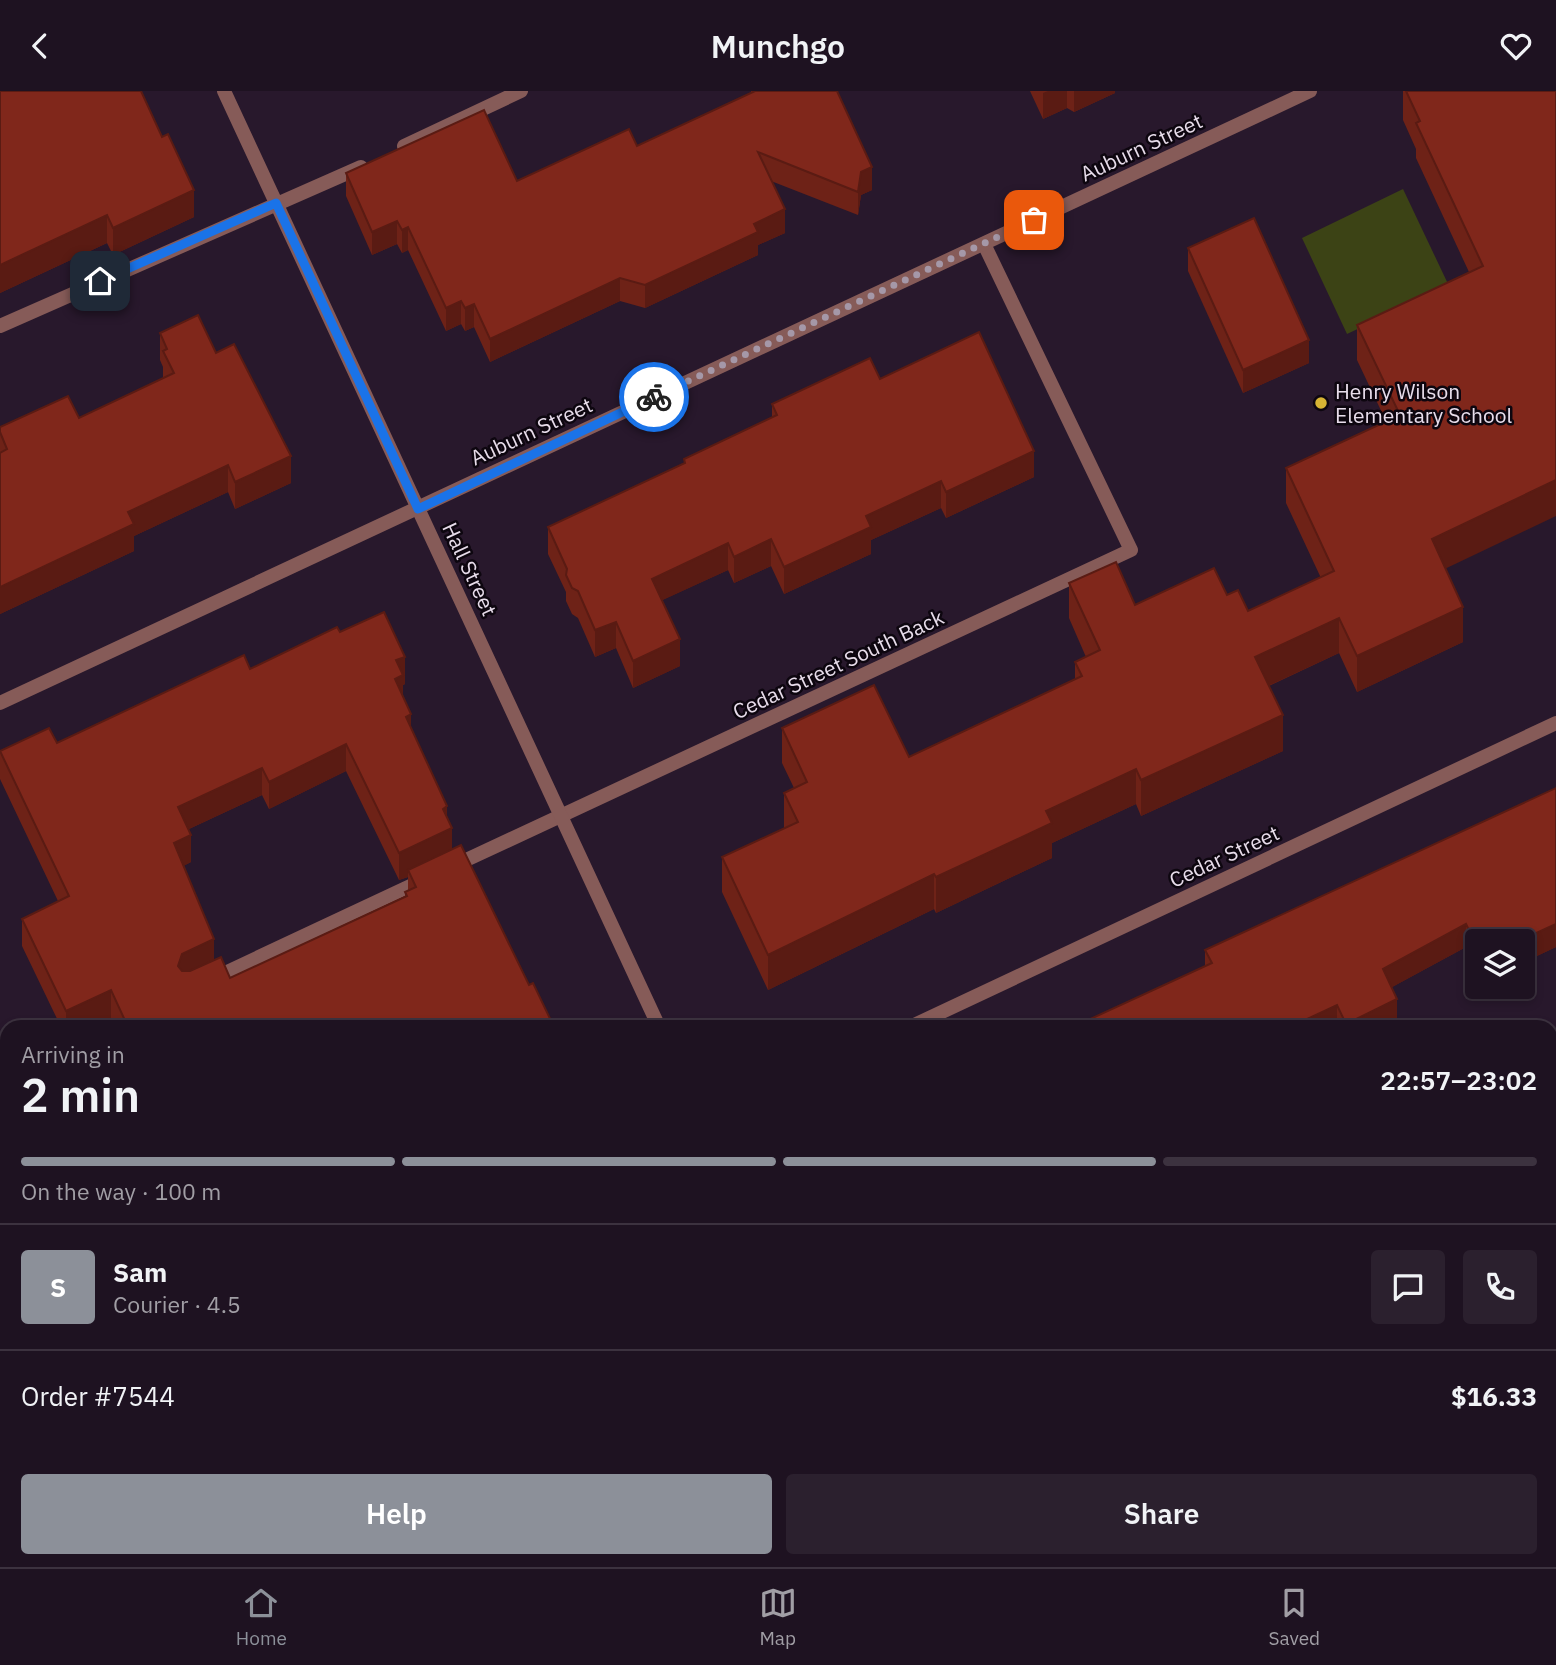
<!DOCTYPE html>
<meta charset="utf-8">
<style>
body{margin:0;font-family:"IBM Plex Sans",sans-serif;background:#2b202e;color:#f1f3f6;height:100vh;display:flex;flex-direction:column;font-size:26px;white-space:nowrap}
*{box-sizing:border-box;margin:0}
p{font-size:23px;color:#a19ea5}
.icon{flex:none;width:38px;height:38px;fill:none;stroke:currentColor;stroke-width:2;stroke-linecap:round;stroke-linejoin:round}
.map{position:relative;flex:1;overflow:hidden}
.drawer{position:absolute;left:0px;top:929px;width:1558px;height:548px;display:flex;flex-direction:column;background:#1e1221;border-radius:21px 21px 0 0;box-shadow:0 4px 10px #0003,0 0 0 2px #3c323f}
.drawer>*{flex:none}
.buttons{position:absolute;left:1465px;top:838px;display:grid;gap:14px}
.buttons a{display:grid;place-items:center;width:70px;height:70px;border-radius:7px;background:#1e1221;box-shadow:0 4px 10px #0003,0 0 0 2px #3c323f;font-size:35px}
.pin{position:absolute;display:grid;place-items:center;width:60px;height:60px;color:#fff;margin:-30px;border-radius:14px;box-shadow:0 4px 10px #0006}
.courier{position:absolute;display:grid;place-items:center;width:70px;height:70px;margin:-35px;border:5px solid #1a73e8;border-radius:50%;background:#fff;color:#222;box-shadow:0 2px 9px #0007}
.overview em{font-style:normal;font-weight:600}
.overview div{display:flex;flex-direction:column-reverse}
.overview{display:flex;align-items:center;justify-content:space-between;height:119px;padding:0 21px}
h1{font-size:46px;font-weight:600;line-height:52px}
.bar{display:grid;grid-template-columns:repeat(4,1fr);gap:10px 7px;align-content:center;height:84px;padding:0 21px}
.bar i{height:9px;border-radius:5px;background:#3c323f}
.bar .selected{background:#8c9099}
.bar p{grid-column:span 4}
.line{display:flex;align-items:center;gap:18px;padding:0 21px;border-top:2px solid #3c323f}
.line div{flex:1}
.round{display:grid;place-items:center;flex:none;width:74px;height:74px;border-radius:7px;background:#2b202e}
.action{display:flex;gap:14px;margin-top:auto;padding:14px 21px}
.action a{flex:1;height:80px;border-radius:7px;background:#8c9099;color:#fff;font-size:28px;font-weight:600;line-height:80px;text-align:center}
.action a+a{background:#2b202e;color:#f1f3f6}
header{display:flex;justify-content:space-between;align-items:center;height:91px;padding:0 21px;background:#1e1221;font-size:32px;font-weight:600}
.dock{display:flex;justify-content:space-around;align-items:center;height:98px;border-top:2px solid #3c323f;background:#1e1221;font-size:19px;color:#a19ea5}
.dock a{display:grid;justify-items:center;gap:4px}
.dock .selected{color:#8c9099}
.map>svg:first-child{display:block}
.green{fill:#3c4315}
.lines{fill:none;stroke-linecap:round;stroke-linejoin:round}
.lane{stroke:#865b58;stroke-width:14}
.street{stroke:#865b58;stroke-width:14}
.secondary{stroke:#c17d78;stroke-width:14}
.wall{fill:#6e2217;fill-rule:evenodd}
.shaded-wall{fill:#5a1b13}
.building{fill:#80271b;stroke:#5a1b13;stroke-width:2}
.done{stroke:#a598a8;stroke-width:7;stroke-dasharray:0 12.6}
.route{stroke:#1a73e8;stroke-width:9}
.poi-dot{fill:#d7b434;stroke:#0d060f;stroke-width:2.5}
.labels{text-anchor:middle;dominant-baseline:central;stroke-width:5;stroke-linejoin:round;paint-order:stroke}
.street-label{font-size:21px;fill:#e8ddeb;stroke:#0d060f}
.poi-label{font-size:21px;fill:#e8ddeb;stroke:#0d060f;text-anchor:start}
</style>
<header><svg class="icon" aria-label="back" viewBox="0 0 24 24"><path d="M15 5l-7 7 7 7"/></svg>Munchgo<svg class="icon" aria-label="heart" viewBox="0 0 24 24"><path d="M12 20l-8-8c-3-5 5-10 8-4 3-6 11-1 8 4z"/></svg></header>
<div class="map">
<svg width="1556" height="1476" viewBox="0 0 1556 1476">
<rect width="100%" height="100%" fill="#28182c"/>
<!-- green -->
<path class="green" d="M1403 98 1449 195 1347 243 1302 147Z"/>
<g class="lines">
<!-- lane -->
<g class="lane">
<path d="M404 55 521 0"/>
<path d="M0 235 361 76"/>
<path d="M451 776 1131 459 984 153"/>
<path d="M210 889 423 789"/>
<path d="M1550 1008 1556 1005"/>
</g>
<!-- street -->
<g class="street">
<path d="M224 0 659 936"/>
<path d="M0 612 1310 0"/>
<path d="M910 936 1556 632"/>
<path d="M0 1431 7 1426"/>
<path d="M908 1470 911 1476"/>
</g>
<!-- secondary -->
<g class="secondary">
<path d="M1550 1383 1556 1380"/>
<path d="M1350 1476 1363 1470"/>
</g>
</g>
<!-- wall -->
<g class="wall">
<path d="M0 0 194 126 113 164 107 152 0 202Z"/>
<path d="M751 0H837L872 99 861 104 858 124 771 90 785 142 758 154V164L645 217 620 210 490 271 474 236 465 240 461 233 446 240 408 159 402 162 397 153 372 164 346 105V82L517 90 637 55 751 2Z"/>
<path d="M1030 0H1115V2L1074 21 1067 17 1043 28Z"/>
<path d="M1403 0H1556L1445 477 1463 551 1357 601 1339 562 1269 595 1283 660 1141 725 1136 713 1052 752V767L936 822 934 818 768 899 722 801V766L784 738V702L794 697 782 672V637L909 666 1075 588V571L1086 566 1069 527V492L1135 514 1227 504 1248 520 1321 487 1286 412V377L1386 330 1357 269V234L1469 181 1416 67V58L1403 29Z"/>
<path d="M1188 157 1309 272 1243 302 1188 180Z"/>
<path d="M160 242 216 262 291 392 235 418 228 401 134 445V460L0 523V336L79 327 163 287V276L160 269Z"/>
<path d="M880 288 1034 386 946 427 941 417 871 449V463L784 503 771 475 734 492 728 479 662 509 680 575 633 597 616 557 595 566 578 527 572 523 566 510V501L548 463V436L684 373V368L772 327V313Z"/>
<path d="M340 541 405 593 403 594V607L411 637 447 727 452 758 529 894 554 936H115L111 927 91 936H61L22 855V828L58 810 0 688V660L57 652 250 578ZM346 680 399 789 408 786V800L405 801V805L230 887 214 870 183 775 191 771 189 738 262 704 269 718Z"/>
<path d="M1556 697V856L1522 872V850H1477V879L1466 856 1392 896 1397 931 1387 936H1073L1205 875V859Z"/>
<path d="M15 1470H215L220 1476H15Z"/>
<path d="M986 1470H1192L1179 1476H989Z"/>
</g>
<!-- shaded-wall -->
<g class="shaded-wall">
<path d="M1048 0H1067V17L1043 28V2Z"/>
<path d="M1074 0H1115V2L1074 21Z"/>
<path d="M872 76V99L861 104 858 124V101L861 81Z"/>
<path d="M194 99V126L113 164V137Z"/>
<path d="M785 118V142L758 154V164L645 217V194L754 133Z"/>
<path d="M107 124V152L0 202V174Z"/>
<path d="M397 130V153L372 164V141Z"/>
<path d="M408 136V159L402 162V139Z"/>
<path d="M620 187V210L490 271V248Z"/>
<path d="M461 210V233L446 240V217Z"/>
<path d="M474 213V236L465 240V217Z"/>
<path d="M1309 249V272L1243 302V279Z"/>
<path d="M1034 360V386L946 427V401Z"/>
<path d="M291 365V392L235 418V391Z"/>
<path d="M228 374V401L134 445V460L0 523V496L128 421Z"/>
<path d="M1556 389V425L1432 484V448Z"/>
<path d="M941 390V417L871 449V463L784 503V476L866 425Z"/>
<path d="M771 448V475L734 492V466Z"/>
<path d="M728 452V479L652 514V488Z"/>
<path d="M1463 516V551L1357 601V565Z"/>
<path d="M1339 527V562L1255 601V566Z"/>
<path d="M616 531V557L595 566V539Z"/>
<path d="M680 548V575L633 597V570Z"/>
<path d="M405 566V593L403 594V612L395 588 396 569Z"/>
<path d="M411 623V651L406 626Z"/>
<path d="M1283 624V660L1141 725V689Z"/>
<path d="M346 653V680L269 718V691Z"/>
<path d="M262 677V704L178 743V716Z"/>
<path d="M1136 678V713L1052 752V767L936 822V786L1046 720Z"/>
<path d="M447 715V739L452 737V765L408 779V786L399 789V762L443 718Z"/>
<path d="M191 744V771L174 780V752Z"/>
<path d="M934 783V818L768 899V864Z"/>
<path d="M1466 833V856L1383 901V878Z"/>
<path d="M1556 833V856L1522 872V850H1519Z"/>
<path d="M214 848V876L182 891 178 875 182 863Z"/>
<path d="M111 899V927L91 936H66V920Z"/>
<path d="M1397 908V931L1387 936H1346V933Z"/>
<path d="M1337 914V936H1290Z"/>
<path d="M7 1060V1086L0 1090V1063Z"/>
<path d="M1556 1276V1299L1550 1307V1284Z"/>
<path d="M7 1321V1348L0 1351V1324Z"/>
<path d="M1143 1470H1192L1179 1476H1138Z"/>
</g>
<!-- building -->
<g class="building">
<path d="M0 0H141L162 46 168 43 194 99 113 137 107 124 0 174Z"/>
<path d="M755 0H837L872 76 861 81 858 101 758 61 785 118 754 133 758 141 645 194 620 187 490 248 474 213 465 217 461 210 446 217 408 136 402 139 397 130 372 141 346 82 484 19 517 90 629 38 637 55Z"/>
<path d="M1406 0H1556V389L1432 448 1463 516 1357 565 1339 527 1255 566 1283 624 1141 689 1136 678 1046 720 1052 732 936 786 934 783 768 864 722 766 798 731 784 702 807 691 782 637 874 594 909 666 1082 585 1075 571 1100 559 1069 492 1116 471 1135 514 1214 477 1227 504 1238 499 1248 520 1334 480 1286 377 1400 324 1357 234 1483 175 1416 32 1420 30Z"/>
<path d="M1254 127 1309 249 1243 279 1188 157Z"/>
<path d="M198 224 216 262 234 253 291 365 235 391 228 374 128 421 134 433 0 496V362L7 358 0 341V336L68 305 79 327 174 282 163 260 167 258 160 242Z"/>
<path d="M979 241 1034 360 946 401 941 390 866 425 871 436 784 476 771 448 734 466 728 452 652 488 680 548 633 570 616 531 595 539 578 500 572 497 566 484 567 478 548 436 685 372 684 368 777 324 772 313 870 267 880 288Z"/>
<path d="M384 521 405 566 396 569 403 584 395 588 411 623 406 626 447 715 443 718 452 737 399 762 346 653 269 691 262 677 178 716 191 744 174 752 214 848 182 863 178 875 182 880H190L221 866 230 887 407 805 405 801 416 796 408 779 461 754 529 894 533 892 554 936H128L111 899 66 920 22 828 69 805 0 660 49 637 57 652 244 564 250 578 337 536 340 541Z"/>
<path d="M1556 697V833L1519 850H1477V856L1466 833 1383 878 1397 908 1346 933 1337 914 1290 936H1073L1212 872 1205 859Z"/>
<path d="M0 1027 7 1042V1060L0 1063Z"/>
<path d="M0 1100 7 1115V1321L0 1324Z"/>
<path d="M1556 1111V1276L1550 1284V1114Z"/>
<path d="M1556 1453V1476H1511L1523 1470H1550V1456Z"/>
<path d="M27 1470H215L220 1476H30Z"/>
<path d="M368 1470H415L418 1476H360Z"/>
<path d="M1000 1470H1147V1472L1138 1476H1003Z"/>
</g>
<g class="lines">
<!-- done -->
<path class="done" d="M654 306 1034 129"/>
<!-- route -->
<path class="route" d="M100 190 276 112 418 418 654 306"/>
</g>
<!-- markers -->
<circle class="poi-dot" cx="1321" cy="312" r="7"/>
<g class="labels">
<!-- street labels -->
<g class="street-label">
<text transform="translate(1141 56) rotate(-25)">Auburn Street</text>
<text transform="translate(531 340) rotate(-25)">Auburn Street</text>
<text transform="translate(470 478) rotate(65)">Hall Street</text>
<text transform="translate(838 573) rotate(-25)">Cedar Street South Back</text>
<text transform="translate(1224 765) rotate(-25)">Cedar Street</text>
</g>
<!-- poi labels -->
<g class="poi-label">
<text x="1335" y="300">Henry Wilson<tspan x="1335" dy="24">Elementary School</tspan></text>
</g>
</g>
</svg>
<div class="buttons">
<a><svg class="icon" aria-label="layers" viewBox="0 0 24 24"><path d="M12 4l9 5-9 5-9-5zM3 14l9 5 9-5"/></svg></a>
</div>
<div class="pin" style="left:1034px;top:129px;background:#ea580c"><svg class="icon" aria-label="bag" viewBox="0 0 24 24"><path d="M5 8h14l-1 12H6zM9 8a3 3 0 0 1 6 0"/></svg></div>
<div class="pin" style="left:100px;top:190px;background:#1f2937"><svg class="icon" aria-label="home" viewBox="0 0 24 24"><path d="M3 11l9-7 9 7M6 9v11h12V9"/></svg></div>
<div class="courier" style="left:654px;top:306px"><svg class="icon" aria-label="bike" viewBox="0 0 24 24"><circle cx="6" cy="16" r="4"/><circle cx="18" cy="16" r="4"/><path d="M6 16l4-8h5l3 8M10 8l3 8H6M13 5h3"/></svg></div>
<section class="drawer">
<div class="overview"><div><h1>2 min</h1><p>Arriving in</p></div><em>22:57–23:02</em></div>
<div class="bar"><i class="selected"></i><i class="selected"></i><i class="selected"></i><i></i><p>On the way · 100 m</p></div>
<div class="line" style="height:126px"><b class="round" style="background:#8c9099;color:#fff">S</b><div><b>Sam</b><p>Courier · 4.5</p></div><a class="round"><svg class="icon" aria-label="chat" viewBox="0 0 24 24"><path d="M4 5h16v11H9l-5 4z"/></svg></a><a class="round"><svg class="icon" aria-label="phone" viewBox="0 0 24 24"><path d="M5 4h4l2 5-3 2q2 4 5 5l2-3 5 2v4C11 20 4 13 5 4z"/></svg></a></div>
<div class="line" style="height:91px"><div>Order #7544</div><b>$16.33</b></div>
<div class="action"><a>Help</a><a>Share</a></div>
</section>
</div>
<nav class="dock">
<a class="selected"><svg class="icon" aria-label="home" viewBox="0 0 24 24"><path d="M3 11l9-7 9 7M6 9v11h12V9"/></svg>Home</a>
<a><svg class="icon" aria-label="map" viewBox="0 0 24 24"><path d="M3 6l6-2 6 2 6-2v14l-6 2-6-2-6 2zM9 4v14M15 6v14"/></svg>Map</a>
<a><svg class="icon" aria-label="saved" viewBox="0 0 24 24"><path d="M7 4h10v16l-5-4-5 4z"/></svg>Saved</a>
</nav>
